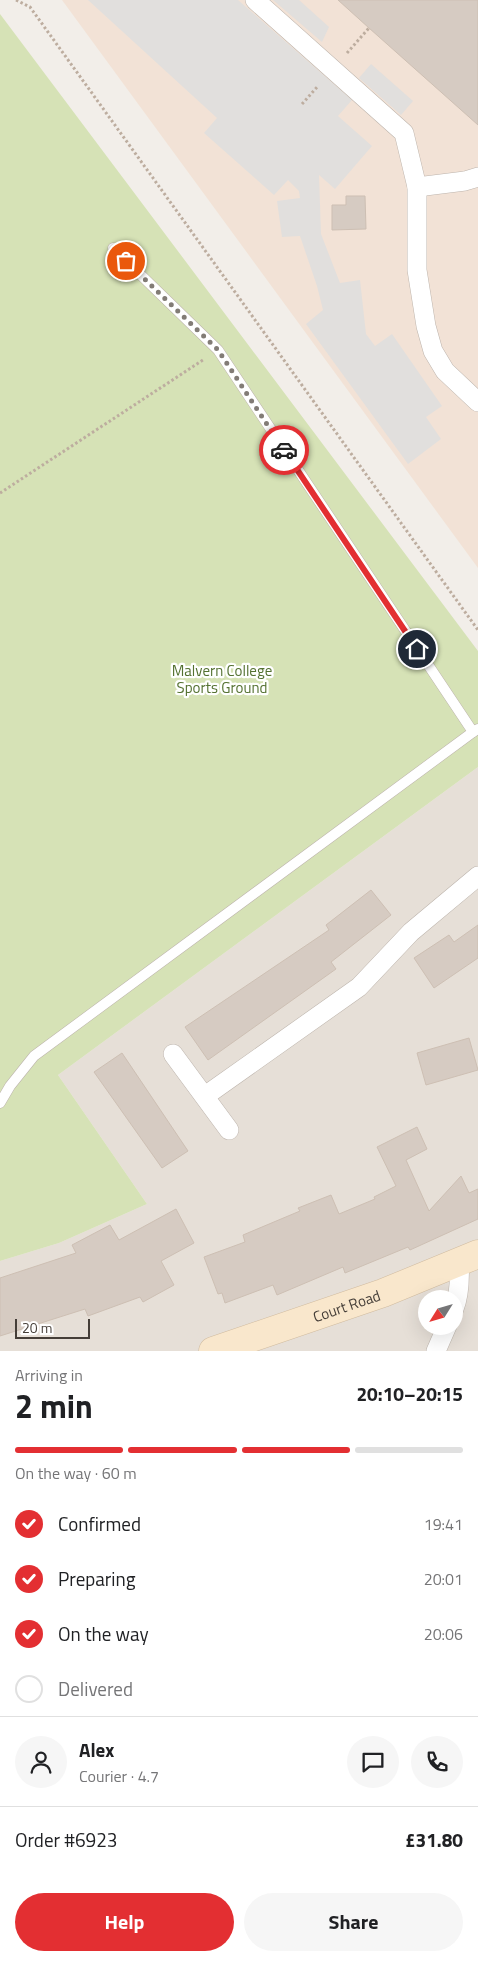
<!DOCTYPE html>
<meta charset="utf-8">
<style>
body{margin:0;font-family:"Titillium Web",sans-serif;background:#f6f6f6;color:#202124;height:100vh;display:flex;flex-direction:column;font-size:19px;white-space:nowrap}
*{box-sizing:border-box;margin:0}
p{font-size:16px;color:#757577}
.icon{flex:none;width:28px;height:28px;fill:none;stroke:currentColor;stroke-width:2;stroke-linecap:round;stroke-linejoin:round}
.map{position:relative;height:1351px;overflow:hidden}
.drawer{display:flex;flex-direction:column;background:#fff;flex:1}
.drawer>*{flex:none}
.needle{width:32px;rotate:233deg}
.tools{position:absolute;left:418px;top:1290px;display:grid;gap:10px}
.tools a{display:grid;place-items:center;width:45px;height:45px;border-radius:50%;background:#fff;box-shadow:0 5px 20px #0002;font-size:25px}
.scale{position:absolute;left:15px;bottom:12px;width:75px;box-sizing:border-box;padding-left:5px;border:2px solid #453e38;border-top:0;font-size:14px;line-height:18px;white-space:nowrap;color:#453e38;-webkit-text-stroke:4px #fff;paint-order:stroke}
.pin{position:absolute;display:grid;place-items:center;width:42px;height:42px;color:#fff;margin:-21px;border:2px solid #fff;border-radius:50%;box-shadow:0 1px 5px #0007}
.courier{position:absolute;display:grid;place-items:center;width:50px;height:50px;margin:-25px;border:4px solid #e32f32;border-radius:50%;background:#fff;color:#222;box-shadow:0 1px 6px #0007}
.summary em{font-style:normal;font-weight:700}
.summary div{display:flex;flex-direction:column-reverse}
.summary{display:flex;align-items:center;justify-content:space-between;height:85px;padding:0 15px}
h1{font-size:32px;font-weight:700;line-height:38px}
.bar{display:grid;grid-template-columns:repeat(4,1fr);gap:8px 5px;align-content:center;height:60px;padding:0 15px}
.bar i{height:6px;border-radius:4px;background:#e0e0e0}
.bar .on{background:#e32f32}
.bar p{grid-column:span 4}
.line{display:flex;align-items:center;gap:12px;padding:0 15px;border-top:1px solid #e0e0e0}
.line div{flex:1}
.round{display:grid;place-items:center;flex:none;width:52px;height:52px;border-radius:26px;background:#f6f6f6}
ol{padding:0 15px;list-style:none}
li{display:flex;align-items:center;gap:15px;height:55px}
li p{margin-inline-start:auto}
li .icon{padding:5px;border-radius:50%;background:#e32f32;color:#fff;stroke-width:4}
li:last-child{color:#757577}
li i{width:28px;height:28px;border:2px solid #e0e0e0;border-radius:50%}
.cta{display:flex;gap:10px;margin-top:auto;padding:10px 15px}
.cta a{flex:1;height:58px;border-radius:30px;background:#e32f32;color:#fff;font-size:20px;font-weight:700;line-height:58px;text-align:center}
.cta a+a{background:#f6f6f6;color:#202124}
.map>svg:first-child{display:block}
.residential{fill:#e6dfd7;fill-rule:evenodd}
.commercial{fill:#f2e2d6}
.green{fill:#d6e2b6}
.parking{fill:#e1dfdd}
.building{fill:#d6cbc2;stroke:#cdbfb3}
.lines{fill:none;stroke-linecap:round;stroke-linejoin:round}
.lane-casing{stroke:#bdb4ac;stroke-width:11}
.street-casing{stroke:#bdb4ac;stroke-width:20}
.secondary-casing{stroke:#d0bb9f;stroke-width:29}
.path{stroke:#bdad9f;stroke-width:3;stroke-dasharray:2.5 2.5;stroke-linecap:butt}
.lane{stroke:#fff;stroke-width:10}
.street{stroke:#fff;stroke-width:19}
.secondary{stroke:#f9e7cc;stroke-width:28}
.done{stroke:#827c76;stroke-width:5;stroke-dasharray:0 9}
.route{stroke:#e32f32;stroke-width:6}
.labels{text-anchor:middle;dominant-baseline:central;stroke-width:4.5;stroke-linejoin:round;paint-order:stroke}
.park-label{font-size:15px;fill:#547131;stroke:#fff}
.street-label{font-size:15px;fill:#453e38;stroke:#fff}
</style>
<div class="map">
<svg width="478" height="1351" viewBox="0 0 478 1351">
<rect width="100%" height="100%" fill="#f2eee9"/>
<!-- residential -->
<path class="residential" d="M478 767V1351H0V1261L59 1243 147 1204 58 1075ZM426 1299H454V1326H426Z"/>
<!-- commercial -->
<path class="commercial" d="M62 0H478V568Z"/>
<!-- green -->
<path class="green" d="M0 14 478 651V767L58 1075 147 1204 59 1243 0 1261Z"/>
<!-- parking -->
<g class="parking">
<path d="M88 0H238L352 100 338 116 372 146 335 189 319 175 321 234 340 283 360 280 366 334 375 346 392 334 442 406 426 417 441 439 408 464 306 324 323 310 317 286 300 236 282 237 277 201 300 198 299 191 288 180 274 195 204 133 217 118Z"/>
<path d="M273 0H299L329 27 322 42Z"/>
<path d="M371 64 413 101 401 115 359 78Z"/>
</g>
<!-- building -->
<g class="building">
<path d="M338 0H478V125L369 28Z"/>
<path d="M346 196H365L366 229 332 230V205H346Z"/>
<path d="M371 890 391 915 331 962 336 969 208 1060 185 1027 329 930 326 925Z"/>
<path d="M478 925V958L434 988 414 958 449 935 454 942Z"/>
<path d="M469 1038 478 1070 426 1085 417 1053Z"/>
<path d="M122 1053 188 1151 162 1168 94 1072Z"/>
<path d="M417 1127 427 1149 406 1160 429 1211 461 1176 469 1193 478 1189V1219L410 1250 408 1247 345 1273 343 1267 277 1295 273 1285 225 1303 222 1293 218 1294 204 1257 245 1242 243 1235 300 1211 298 1208 331 1195 339 1214 375 1199 374 1197 396 1186 377 1147Z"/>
<path d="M176 1209 194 1243 161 1261 174 1285 143 1302 140 1297 88 1316 85 1309 0 1336V1278L76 1253 72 1245 110 1225 119 1240Z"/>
</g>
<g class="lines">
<!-- lane casing -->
<g class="lane-casing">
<g id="lane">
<path d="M113 248 218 350 473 732 478 729"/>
<path d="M0 1103 10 1086 34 1056 473 732"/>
</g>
</g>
<!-- street casing -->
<g class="street-casing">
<g id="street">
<path d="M255 0 404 133 417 187V270L426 326 433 351 445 371 478 402"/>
<path d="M417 187 465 181 478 177"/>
<path d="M173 1054 229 1130"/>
<path d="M205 1096 359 987 411 932 478 876"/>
<path d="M454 1309C460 1294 460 1278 459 1262"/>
<path d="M436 1351 447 1326"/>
</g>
</g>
<!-- secondary casing -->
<g class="secondary-casing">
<g id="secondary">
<path id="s1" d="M213 1351 383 1293 478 1254"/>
</g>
</g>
<!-- path -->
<g class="path">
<path d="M16 0 30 7 478 630"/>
<path d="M347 53 369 28"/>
<path d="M302 104 318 86"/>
<path d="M0 493 203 360"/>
</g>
<!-- lane -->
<use href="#lane" class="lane"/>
<!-- street -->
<use href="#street" class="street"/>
<!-- secondary -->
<use href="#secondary" class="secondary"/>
</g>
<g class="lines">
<!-- done -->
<path class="done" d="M126 261 218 350 284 450"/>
<!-- route -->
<path class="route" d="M284 450 417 649"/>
</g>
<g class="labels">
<!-- park labels -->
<g class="park-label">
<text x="222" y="670">Malvern College<tspan x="222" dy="17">Sports Ground</tspan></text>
</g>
<!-- street labels -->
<g class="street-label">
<text stroke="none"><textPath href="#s1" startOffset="141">Court Road</textPath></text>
</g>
</g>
</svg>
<div class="tools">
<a><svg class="needle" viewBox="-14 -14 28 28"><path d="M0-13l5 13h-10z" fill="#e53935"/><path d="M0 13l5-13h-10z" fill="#757577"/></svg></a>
</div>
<div class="scale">20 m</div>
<div class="pin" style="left:126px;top:261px;background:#ea580c"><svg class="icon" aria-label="bag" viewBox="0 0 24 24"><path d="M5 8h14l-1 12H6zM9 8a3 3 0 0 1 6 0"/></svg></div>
<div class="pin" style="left:417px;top:649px;background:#1f2937"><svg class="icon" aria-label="home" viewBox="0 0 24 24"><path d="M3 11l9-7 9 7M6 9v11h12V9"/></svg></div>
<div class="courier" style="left:284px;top:450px"><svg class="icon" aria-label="car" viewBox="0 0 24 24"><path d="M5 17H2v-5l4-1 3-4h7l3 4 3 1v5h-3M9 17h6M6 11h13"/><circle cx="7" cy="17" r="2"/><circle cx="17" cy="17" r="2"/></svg></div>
</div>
<section class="drawer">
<div class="summary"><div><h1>2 min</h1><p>Arriving in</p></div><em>20:10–20:15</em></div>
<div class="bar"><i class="on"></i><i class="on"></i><i class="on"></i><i></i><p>On the way · 60 m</p></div>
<ol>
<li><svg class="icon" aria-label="check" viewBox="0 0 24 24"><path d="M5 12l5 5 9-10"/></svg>Confirmed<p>19:41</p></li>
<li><svg class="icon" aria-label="check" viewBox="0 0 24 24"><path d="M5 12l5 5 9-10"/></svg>Preparing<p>20:01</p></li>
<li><svg class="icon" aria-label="check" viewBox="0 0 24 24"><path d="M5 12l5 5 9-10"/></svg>On the way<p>20:06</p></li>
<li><i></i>Delivered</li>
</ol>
<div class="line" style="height:90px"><a class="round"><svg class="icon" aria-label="person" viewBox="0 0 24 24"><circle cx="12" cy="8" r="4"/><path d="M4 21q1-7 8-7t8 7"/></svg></a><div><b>Alex</b><p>Courier · 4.7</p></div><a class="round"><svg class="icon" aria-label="chat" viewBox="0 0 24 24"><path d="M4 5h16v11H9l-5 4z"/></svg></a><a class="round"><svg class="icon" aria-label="phone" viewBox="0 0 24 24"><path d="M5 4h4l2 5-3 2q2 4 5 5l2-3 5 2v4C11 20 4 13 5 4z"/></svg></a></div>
<div class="line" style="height:65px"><div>Order #6923</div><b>£31.80</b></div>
<div class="cta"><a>Help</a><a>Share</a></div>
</section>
